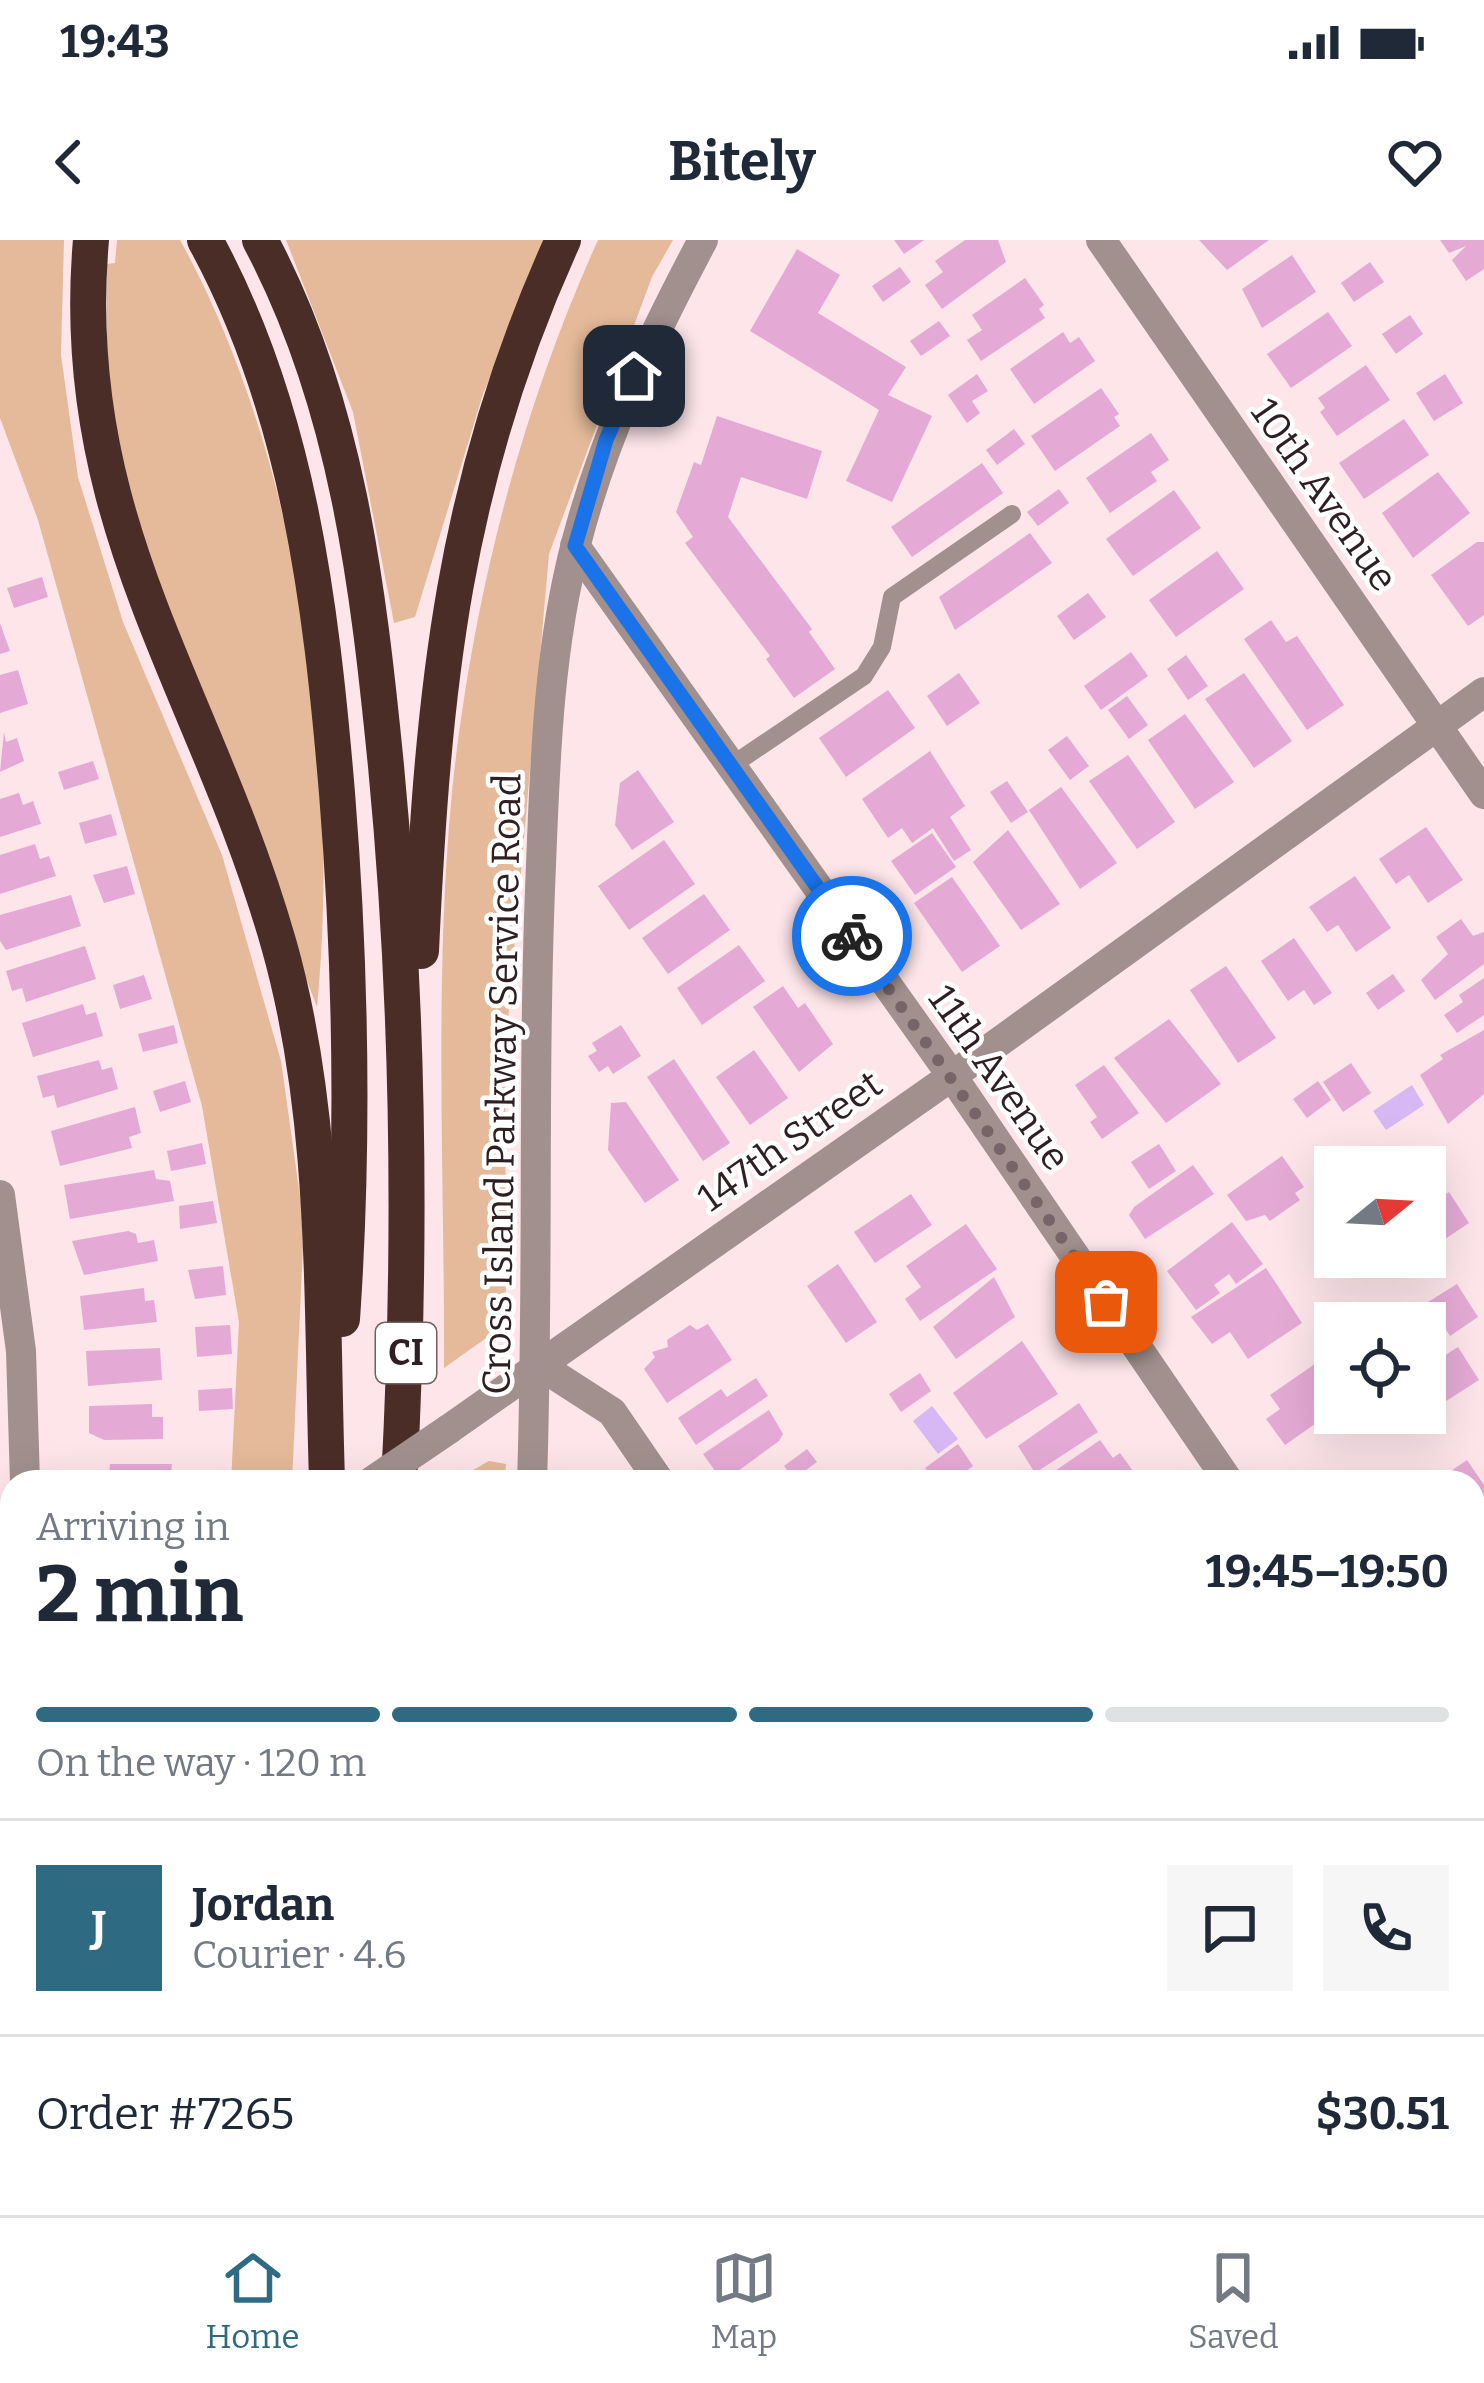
<!DOCTYPE html>
<meta charset="utf-8">
<style>
body{margin:0;font-family:Bitter,serif;background:#f6f6f7;color:#1f2937;height:100vh;display:flex;flex-direction:column;font-size:45px;white-space:nowrap}
*{box-sizing:border-box;margin:0}
p{font-size:39px;color:#747a83}
.icon{flex:none;width:66px;height:66px;fill:none;stroke:currentColor;stroke-width:2;stroke-linecap:round;stroke-linejoin:round}
.map{position:relative;flex:1;overflow:hidden}
.side{position:absolute;left:0px;top:1230px;width:1485px;height:747px;display:flex;flex-direction:column;background:#fff;border-radius:36px 36px 0 0;box-shadow:0 12px 48px #0002}
.side>*{flex:none}
.needle{width:78px;rotate:72deg}
.controls{position:absolute;left:1314px;top:906px;display:grid;gap:24px}
.controls a{display:grid;place-items:center;width:132px;height:132px;border-radius:0px;background:#fff;box-shadow:0 12px 48px #0002;font-size:60px}
.pin{position:absolute;display:grid;place-items:center;width:102px;height:102px;color:#fff;margin:-51px;border-radius:24px;box-shadow:0 6px 18px #0006}
.courier{position:absolute;display:grid;place-items:center;width:120px;height:120px;margin:-60px;border:9px solid #1a73e8;border-radius:50%;background:#fff;color:#222;box-shadow:0 3px 15px #0007}
.overview em{font-style:normal;font-weight:700}
.overview div{display:flex;flex-direction:column-reverse}
.overview{display:flex;align-items:center;justify-content:space-between;height:204px;padding:0 36px}
h1{font-size:78px;font-weight:700;line-height:90px}
.bar{display:grid;grid-template-columns:repeat(4,1fr);gap:18px 12px;align-content:center;height:144px;padding:0 36px}
.bar i{height:15px;border-radius:9px;background:#e0e1e3}
.bar .on{background:#2e6b82}
.bar p{grid-column:span 4}
.line{display:flex;align-items:center;gap:30px;padding:0 36px;border-top:3px solid #e0e1e3}
.line div{flex:1}
.round{display:grid;place-items:center;flex:none;width:126px;height:126px;border-radius:0px;background:#f6f6f7}
.status{display:flex;justify-content:space-between;align-items:center;height:84px;padding:0 60px;background:#fff;direction:ltr}
.status svg{height:33px;fill:currentColor}
header{display:flex;justify-content:space-between;align-items:center;height:156px;padding:0 36px;background:#fff;font-size:54px;font-weight:700}
.dock{display:flex;justify-content:space-around;align-items:center;height:168px;border-top:3px solid #e0e1e3;background:#fff;font-size:33px;color:#747a83}
.dock a{display:grid;justify-items:center;gap:6px}
.dock .on{color:#2e6b82}
.map>svg:first-child{display:block}
.green{fill:#e4ba9a}
.water{fill:#d7b8f4}
.building{fill:#e4aad5}
.lines{fill:none;stroke-linecap:round;stroke-linejoin:round}
.service{stroke:#a1908d;stroke-width:18}
.minor{stroke:#a1908d;stroke-width:30}
.tertiary{stroke:#a1908d;stroke-width:30}
.motorway{stroke:#4b2d28;stroke-width:36}
.tertiary-bridge{stroke:#a1908d;stroke-width:30}
.done{stroke:#766468;stroke-width:12;stroke-dasharray:0 21.6}
.route{stroke:#1a73e8;stroke-width:15}
.labels{text-anchor:middle;dominant-baseline:central;stroke-width:9;stroke-linejoin:round;paint-order:stroke}
.shield{fill:#fff;stroke:#6c6264;stroke-width:3}
.shield-label{font-size:36px;font-weight:bold;fill:#2d1f22}
.street-label{font-size:39px;fill:#2d1f22;stroke:#fff}
</style>
<div class="status"><b>19:43</b><svg viewBox="0 0 49 12"><path d="M0 12V9h3v3zM5 12V6h3v6zM10 12V3h3v9zM15 12V0h3v12zM26 1h20v11H26zM47 4h2v5h-2z"/></svg></div>
<header><svg class="icon" aria-label="back" viewBox="0 0 24 24"><path d="M15 5l-7 7 7 7"/></svg>Bitely<svg class="icon" aria-label="heart" viewBox="0 0 24 24"><path d="M12 20l-8-8c-3-5 5-10 8-4 3-6 11-1 8 4z"/></svg></header>
<div class="map">
<svg width="1484" height="1975" viewBox="0 0 1484 1975">
<rect width="100%" height="100%" fill="#fde5ea"/>
<!-- green -->
<g class="green">
<path d="M0 0H64L61 115 78 237 123 382 222 615 281 821 304 985 292 1242H231L239 1082 202 866 38 280 0 178Z"/>
<path d="M117 0H180C300 217 341 522 317 767L169 381 117 210 107 113V24L115 23Z"/>
<path d="M286 0H548L483 154 415 377 394 383 353 172Z"/>
<path d="M598 0H673L652 37 549 314 505 814 506 1069 499 1089 444 1128C445 916 430 681 462 472 486 309 530 150 598 0Z"/>
<path d="M489 1221 506 1224 505 1242H452Z"/>
<path d="M28 1965H83L79 1975H15Z"/>
<path d="M339 1965H422L420 1975H337Z"/>
</g>
<!-- water -->
<g class="water">
<path d="M1412 845 1424 865 1386 890 1373 871Z"/>
<path d="M932 1166 958 1199 938 1214 913 1181Z"/>
</g>
<!-- building -->
<g class="building">
<path d="M894 0H924L904 14Z"/>
<path d="M965 0H998L1006 22 942 69 925 45 943 32 935 21Z"/>
<path d="M1199 0H1269L1227 30Z"/>
<path d="M1440 0H1484V29L1466 41 1452 20 1466 6 1449 13Z"/>
<path d="M797 9 840 35 818 73 906 127 888 155 932 176 892 262 846 241 879 170 750 91Z"/>
<path d="M1292 15 1316 52 1262 88 1242 49Z"/>
<path d="M1370 22 1384 42 1354 62 1341 43Z"/>
<path d="M900 27 911 42 883 62 872 46Z"/>
<path d="M1025 38 1044 65 1039 69 1045 78 981 121 967 100 982 90 972 75Z"/>
<path d="M1328 72 1352 106 1291 148 1267 114Z"/>
<path d="M1410 75 1423 94 1396 114 1382 94Z"/>
<path d="M939 81 950 96 921 116 910 101Z"/>
<path d="M1063 92 1070 103 1079 97 1095 121 1034 164 1010 129Z"/>
<path d="M1366 125 1390 160 1337 196 1320 172 1325 168 1318 158Z"/>
<path d="M977 134 988 151 972 161 980 173 967 183 948 155Z"/>
<path d="M1445 134 1463 163 1434 181 1416 153Z"/>
<path d="M1101 148 1119 174 1114 177 1120 186 1055 231 1031 196Z"/>
<path d="M717 176 822 211 807 259 741 237 728 277 812 389 809 392 835 429 794 458 766 419 770 416 685 303 693 297 676 272 694 222 701 225Z"/>
<path d="M1404 179 1429 215 1364 259 1339 223Z"/>
<path d="M1014 189 1025 204 997 225 986 210Z"/>
<path d="M1151 193 1169 220 1151 232 1157 241 1110 273 1086 238Z"/>
<path d="M982 223 1003 253 912 317 891 287Z"/>
<path d="M1438 232 1470 273 1413 318 1382 273Z"/>
<path d="M1059 249 1069 263 1038 286 1027 272Z"/>
<path d="M1174 250 1201 288 1133 336 1106 299Z"/>
<path d="M1030 293 1052 323 955 390 939 357Z"/>
<path d="M1477 302H1484V375L1468 386 1431 335Z"/>
<path d="M1217 311 1244 349 1176 397 1149 360Z"/>
<path d="M42 337 48 357 14 368 7 348Z"/>
<path d="M1088 353 1106 377 1074 400 1057 376Z"/>
<path d="M1271 380 1286 402 1297 396 1344 465 1307 490 1244 399Z"/>
<path d="M0 383 10 411 0 414Z"/>
<path d="M1131 412 1148 436 1101 470 1084 446Z"/>
<path d="M1186 415 1208 446 1188 460 1167 429Z"/>
<path d="M18 430 28 464 0 473V435Z"/>
<path d="M959 433 980 463 947 486 927 456Z"/>
<path d="M1244 433 1292 501 1254 528 1205 459Z"/>
<path d="M888 450 915 488 846 537 819 498Z"/>
<path d="M1127 456 1148 485 1129 499 1108 470Z"/>
<path d="M1185 474 1234 542 1195 569 1148 500Z"/>
<path d="M4 492 6 502 17 498 24 521 0 532Z"/>
<path d="M1067 496 1089 526 1070 540 1048 510Z"/>
<path d="M930 511 965 566 950 577 971 610 954 621 933 588 912 603 902 588 888 598 862 559Z"/>
<path d="M1128 515 1175 582 1137 609 1089 541Z"/>
<path d="M93 521 99 539 64 550 58 532Z"/>
<path d="M638 530 674 582 632 610 615 585 620 543Z"/>
<path d="M1007 541 1028 572 1011 583 990 552Z"/>
<path d="M1061 547 1117 623 1080 649 1029 570Z"/>
<path d="M19 553 23 565 33 561 41 584 0 597V559Z"/>
<path d="M111 574 117 595 85 604 79 583Z"/>
<path d="M1426 587 1463 640 1428 663 1409 635 1396 644 1379 619Z"/>
<path d="M1008 590 1060 664 1021 690 973 622Z"/>
<path d="M932 593 956 627 915 655 891 621Z"/>
<path d="M664 600 695 644 629 690 598 646Z"/>
<path d="M35 604 40 619 49 616 56 636 0 654V615Z"/>
<path d="M127 626 135 654 104 663 93 635Z"/>
<path d="M1355 636 1391 688 1356 712 1338 685 1327 692 1309 667Z"/>
<path d="M952 637 1000 706 962 732 914 663Z"/>
<path d="M704 654 730 690 668 734 642 698Z"/>
<path d="M71 655 81 686 6 710 0 701V675Z"/>
<path d="M1461 679 1473 696 1484 692V724L1435 760 1421 740 1448 714 1436 697Z"/>
<path d="M1294 698 1332 753 1314 765 1304 750 1288 761 1261 721Z"/>
<path d="M739 705 765 741 702 785 677 748Z"/>
<path d="M85 706 96 739 26 762 22 748 12 751 6 731Z"/>
<path d="M1226 726 1276 798 1238 823 1190 750Z"/>
<path d="M1393 734 1405 751 1378 770 1366 753Z"/>
<path d="M144 735 152 759 120 769 113 745Z"/>
<path d="M1484 738V775L1457 793 1444 775 1463 762 1459 755Z"/>
<path d="M783 746 798 768 805 763 833 804 799 832 753 767Z"/>
<path d="M83 764 86 775 96 772 103 796 33 817 22 783Z"/>
<path d="M1169 779 1221 844 1166 883 1114 818Z"/>
<path d="M174 785 178 803 143 812 138 794Z"/>
<path d="M621 785 641 816 613 834 608 826 599 832 588 816 597 811 592 803Z"/>
<path d="M1484 790V854L1448 884 1420 835 1443 819 1440 815Z"/>
<path d="M754 810 788 858 750 885 716 837Z"/>
<path d="M674 819 730 903 703 921 647 837Z"/>
<path d="M99 820 102 830 112 827 118 849 57 868 54 855 43 858 37 836Z"/>
<path d="M1351 823 1371 853 1343 872 1323 842Z"/>
<path d="M1104 825 1139 873 1102 899 1090 882 1097 877 1075 845Z"/>
<path d="M185 841 191 862 160 872 153 851Z"/>
<path d="M1318 841 1331 860 1307 878 1293 859Z"/>
<path d="M626 862 679 940 645 963 608 910 611 863Z"/>
<path d="M135 867 141 893 129 897 132 908 60 926 51 891Z"/>
<path d="M202 903 206 924 171 931 167 911Z"/>
<path d="M1159 904 1176 931 1149 949 1131 922Z"/>
<path d="M1282 916 1304 947 1295 953 1300 960 1270 981 1265 975 1246 981 1227 955Z"/>
<path d="M1193 925 1214 954 1145 999 1129 975 1134 967Z"/>
<path d="M154 930 156 939 170 941 174 961 70 979 64 945Z"/>
<path d="M1449 952 1469 983 1442 1001 1425 968Z"/>
<path d="M911 954 932 985 875 1023 854 992Z"/>
<path d="M213 961 217 983 180 989 179 966Z"/>
<path d="M1232 982 1263 1024 1236 1044 1229 1034 1214 1045 1220 1053 1196 1070 1167 1031Z"/>
<path d="M966 984 997 1029 920 1081 905 1059 921 1047 906 1026Z"/>
<path d="M128 991 136 994 138 1003 154 1000 158 1021 84 1035 72 1001Z"/>
<path d="M838 1024 877 1082 846 1103 807 1046Z"/>
<path d="M223 1026 226 1055 195 1059 188 1030Z"/>
<path d="M1266 1028 1302 1083 1248 1119 1230 1092 1212 1104 1191 1077Z"/>
<path d="M994 1037 1015 1077 956 1119 933 1087Z"/>
<path d="M1457 1044 1478 1077 1450 1096 1428 1062Z"/>
<path d="M144 1048 145 1061 154 1060 157 1082 84 1090 80 1056Z"/>
<path d="M708 1084 732 1120 667 1163 644 1129 655 1117 652 1112 668 1107 667 1100 690 1085 697 1090Z"/>
<path d="M230 1085 232 1114 197 1117 195 1087Z"/>
<path d="M1022 1101 1058 1154 986 1199 953 1153Z"/>
<path d="M1458 1107 1479 1140 1443 1163 1425 1128Z"/>
<path d="M160 1108 162 1140 88 1146 86 1111Z"/>
<path d="M1335 1110V1170L1285 1205 1266 1179 1280 1169 1270 1155Z"/>
<path d="M920 1133 931 1151 901 1172 889 1154Z"/>
<path d="M756 1138 768 1156 696 1205 678 1178 721 1149 727 1157Z"/>
<path d="M232 1148 233 1169 199 1171 198 1150Z"/>
<path d="M1079 1163 1098 1192 1035 1233 1018 1206Z"/>
<path d="M152 1164V1177H163V1199L104 1200 89 1193V1166Z"/>
<path d="M769 1170 783 1194 779 1201 723 1242 703 1214Z"/>
<path d="M1100 1200 1113 1218 1120 1213 1133 1231 1124 1236 1128 1242H1039Z"/>
<path d="M958 1204 973 1226 952 1242H936L925 1228Z"/>
<path d="M807 1209 817 1222 794 1239 784 1226Z"/>
<path d="M1467 1220 1484 1245V1299L1473 1307V1242H1435Z"/>
<path d="M110 1224H172L170 1242H108Z"/>
<path d="M12 1579V1630L0 1613V1588Z"/>
<path d="M0 1634 12 1651V1689L0 1697Z"/>
<path d="M1484 1773V1844L1473 1852V1781Z"/>
<path d="M1484 1960V1975H1464L1462 1971Z"/>
<path d="M791 1965H838L845 1975H797Z"/>
<path d="M853 1965H899L906 1975H859Z"/>
<path d="M952 1965H1015L1000 1975H951Z"/>
<path d="M1040 1965H1079L1085 1975H1025Z"/>
<path d="M1239 1965H1302L1288 1975H1247Z"/>
<path d="M1324 1965H1352L1359 1975H1309Z"/>
</g>
<g class="lines">
<!-- service -->
<path class="service" d="M731 526 864 436 882 407 892 357 1012 274"/>
<!-- minor -->
<g class="minor">
<path d="M1101 0 1484 554"/>
<path d="M575 306 952 836 1229 1242"/>
<path d="M0 955 21 1111 25 1242"/>
<path d="M536 1123 612 1172 660 1242"/>
<path d="M1473 1408 1484 1400"/>
<path d="M5 1494 12 1438"/>
<path d="M1473 1599 1484 1615"/>
<path d="M1158 1965 1165 1975"/>
<path d="M651 1975 666 1965"/>
</g>
<!-- tertiary -->
<g class="tertiary">
<path d="M449 1189 952 836 1484 452"/>
<path d="M532 1242C539 1036 532 830 541 625 545 518 549 404 577 300 605 193 651 98 703 0"/>
<path d="M0 1497 12 1489"/>
<path d="M452 1975 454 1965"/>
</g>
<!-- motorway -->
<g class="motorway">
<path d="M91 0C66 283 207 451 279 705 328 878 321 1062 327 1240"/>
<path d="M205 0C298 170 321 362 337 553 351 728 354 904 342 1079"/>
<path d="M260 0C347 163 368 345 386 526 409 766 412 1001 399 1242"/>
<path d="M421 711C433 450 453 241 563 0"/>
<path d="M98 1975 102 1965"/>
<path d="M219 1975 221 1965"/>
<path d="M293 1975 295 1965"/>
</g>
<!-- tertiary-bridge -->
<path class="tertiary-bridge" d="M371 1242 449 1189"/>
</g>
<g class="lines">
<!-- done -->
<path class="done" d="M852 696 1106 1062"/>
<!-- route -->
<path class="route" d="M634 136 606 200 575 306 852 696"/>
</g>
<g class="labels">
<!-- shield labels -->
<rect class="shield" x="376" y="1083" width="60" height="60" rx="9"/>
<g class="shield-label">
<text x="406" y="1113">CI</text>
</g>
<!-- street labels -->
<g class="street-label">
<text transform="translate(1324 255) rotate(55)">10th Avenue</text>
<text transform="translate(999 838) rotate(55)">11th Avenue</text>
<text transform="translate(502 844) rotate(-89)">Cross Island Parkway Service Road</text>
<text transform="translate(790 901) rotate(-35)">147th Street</text>
</g>
</g>
</svg>
<div class="controls">
<a><svg class="needle" viewBox="-14 -14 28 28"><path d="M0-13l5 13h-10z" fill="#e53935"/><path d="M0 13l5-13h-10z" fill="#747a83"/></svg></a>
<a><svg class="icon" aria-label="locate" viewBox="0 0 24 24"><circle cx="12" cy="12" r="6"/><path d="M12 2v4M12 18v4M2 12h4M18 12h4"/></svg></a>
</div>
<div class="pin" style="left:1106px;top:1062px;background:#ea580c"><svg class="icon" aria-label="bag" viewBox="0 0 24 24"><path d="M5 8h14l-1 12H6zM9 8a3 3 0 0 1 6 0"/></svg></div>
<div class="pin" style="left:634px;top:136px;background:#1f2937"><svg class="icon" aria-label="home" viewBox="0 0 24 24"><path d="M3 11l9-7 9 7M6 9v11h12V9"/></svg></div>
<div class="courier" style="left:852px;top:696px"><svg class="icon" aria-label="bike" viewBox="0 0 24 24"><circle cx="6" cy="16" r="4"/><circle cx="18" cy="16" r="4"/><path d="M6 16l4-8h5l3 8M10 8l3 8H6M13 5h3"/></svg></div>
<section class="side">
<div class="overview"><div><h1>2 min</h1><p>Arriving in</p></div><em>19:45–19:50</em></div>
<div class="bar"><i class="on"></i><i class="on"></i><i class="on"></i><i></i><p>On the way · 120 m</p></div>
<div class="line" style="height:216px"><b class="round" style="background:#2e6b82;color:#fff">J</b><div><b>Jordan</b><p>Courier · 4.6</p></div><a class="round"><svg class="icon" aria-label="chat" viewBox="0 0 24 24"><path d="M4 5h16v11H9l-5 4z"/></svg></a><a class="round"><svg class="icon" aria-label="phone" viewBox="0 0 24 24"><path d="M5 4h4l2 5-3 2q2 4 5 5l2-3 5 2v4C11 20 4 13 5 4z"/></svg></a></div>
<div class="line" style="height:156px"><div>Order #7265</div><b>$30.51</b></div>
</section>
</div>
<nav class="dock">
<a class="on"><svg class="icon" aria-label="home" viewBox="0 0 24 24"><path d="M3 11l9-7 9 7M6 9v11h12V9"/></svg>Home</a>
<a><svg class="icon" aria-label="map" viewBox="0 0 24 24"><path d="M3 6l6-2 6 2 6-2v14l-6 2-6-2-6 2zM9 4v14M15 6v14"/></svg>Map</a>
<a><svg class="icon" aria-label="saved" viewBox="0 0 24 24"><path d="M7 4h10v16l-5-4-5 4z"/></svg>Saved</a>
</nav>
